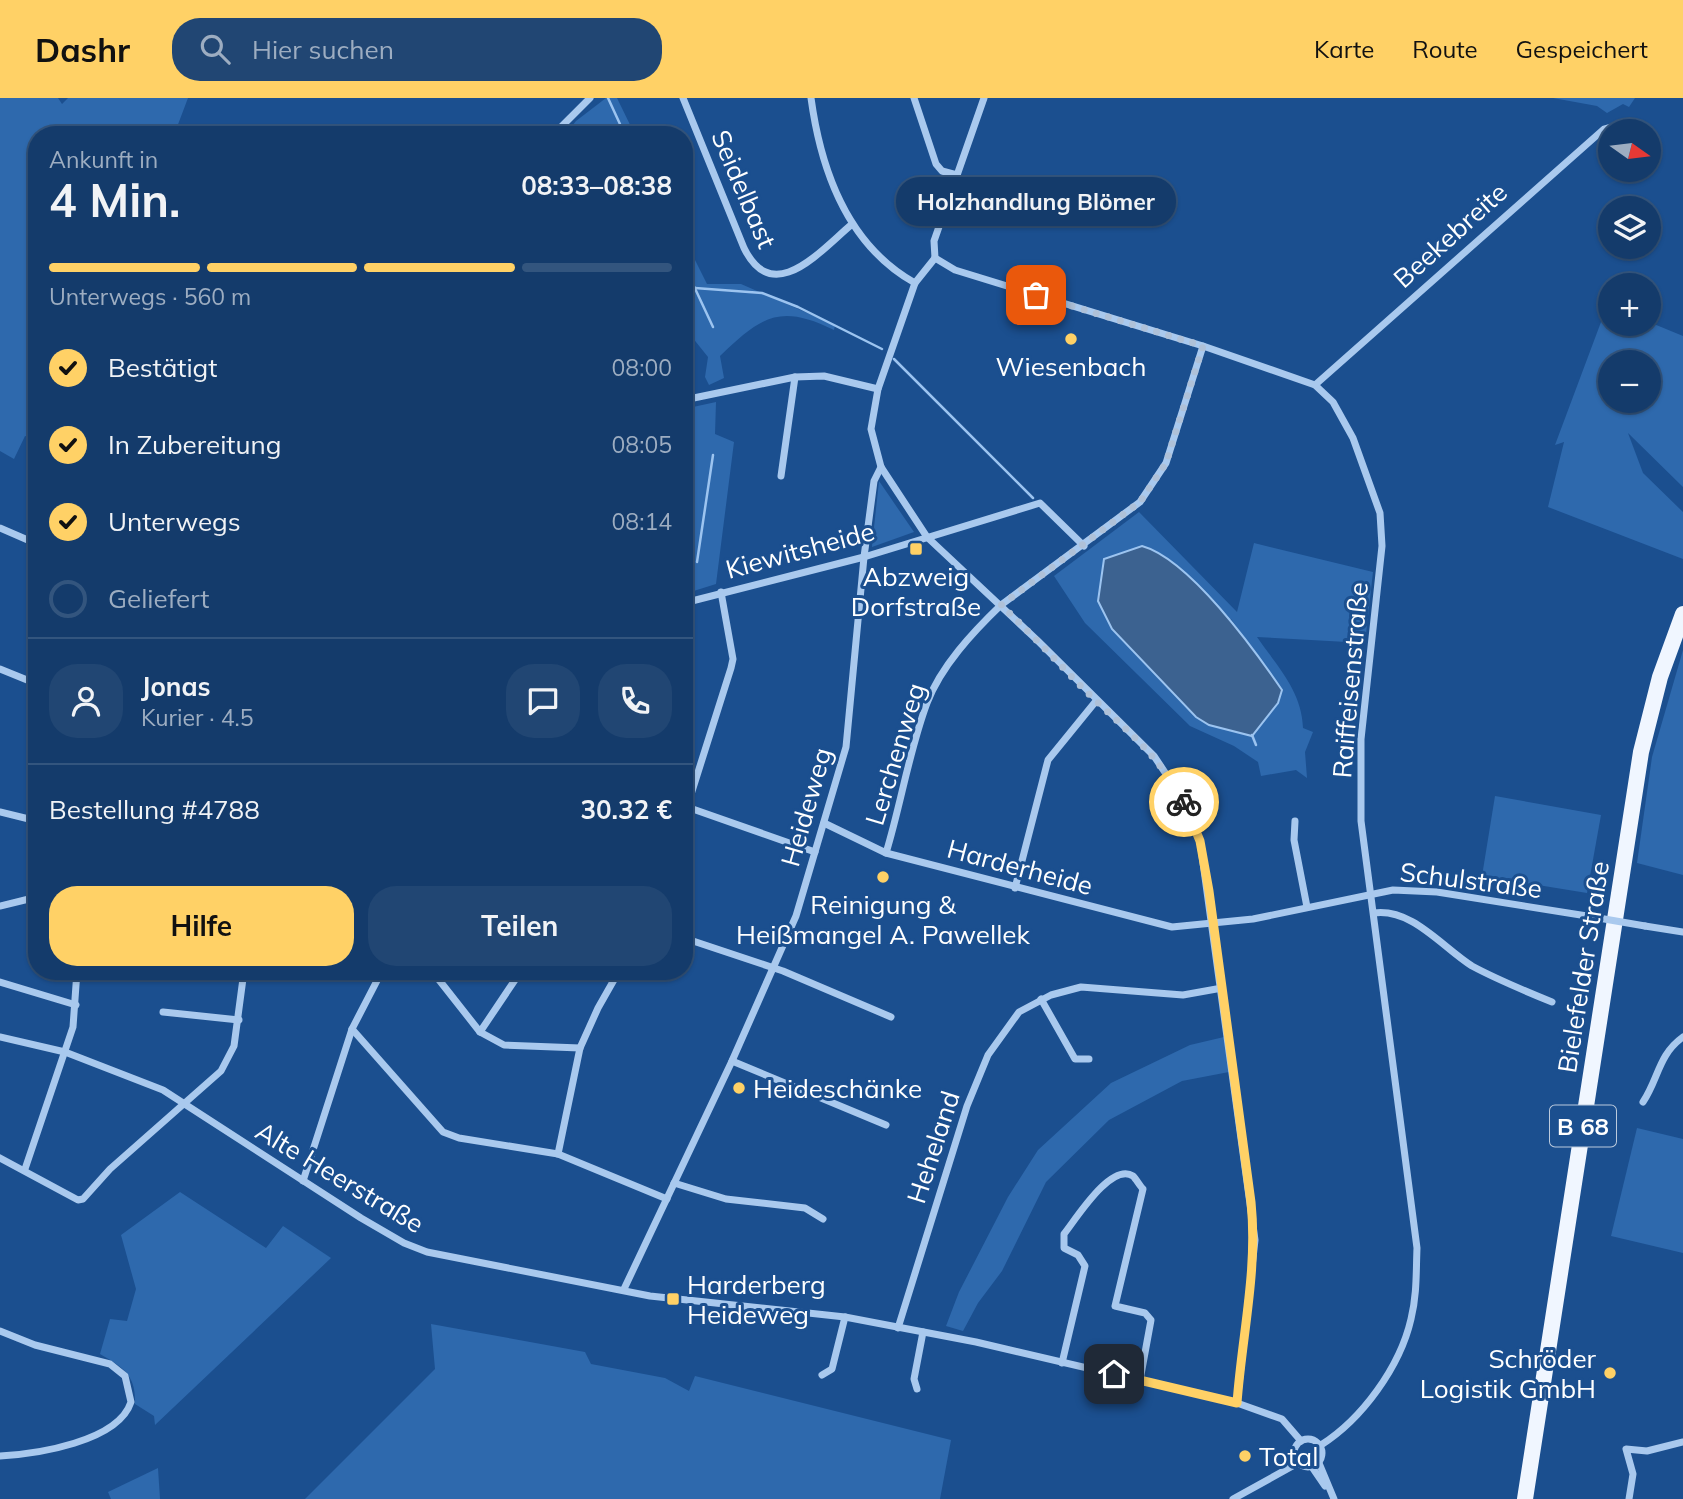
<!DOCTYPE html>
<html lang="de">
<meta charset="utf-8">
<style>
body{margin:0;font-family:Mulish,sans-serif;background:#214673;color:#f1f3f6;height:100vh;display:flex;flex-direction:column;font-size:26px;white-space:nowrap}
*{box-sizing:border-box;margin:0}
p{font-size:23px;color:#9dadc1}
.icon{flex:none;width:38px;height:38px;fill:none;stroke:currentColor;stroke-width:2;stroke-linecap:round;stroke-linejoin:round}
.map{position:relative;flex:1;overflow:hidden}
.panel{position:absolute;left:28px;top:28px;width:665px;height:854px;display:flex;flex-direction:column;background:#143b6b;border-radius:28px;box-shadow:0 2px 5px #0004,0 0 0 2px #33557e}
.panel>*{flex:none}
.needle{width:46px;rotate:104deg}
.controls{position:absolute;left:1598px;top:21px;display:grid;gap:14px}
.controls a{display:grid;place-items:center;width:63px;height:63px;border-radius:50%;background:#143b6b;box-shadow:0 2px 5px #0004,0 0 0 2px #33557e;font-size:35px}
.pin{position:absolute;display:grid;place-items:center;width:60px;height:60px;color:#fff;margin:-30px;border-radius:14px;box-shadow:0 4px 10px #0006}
.courier{position:absolute;display:grid;place-items:center;width:70px;height:70px;margin:-35px;border:5px solid #ffd166;border-radius:50%;background:#fff;color:#222;box-shadow:0 2px 9px #0007}
.bubble{position:absolute;height:49px;border-radius:24px;background:#143b6b;box-shadow:0 2px 5px #0004,0 0 0 2px #33557e;font-size:23px;font-weight:700;line-height:49px;text-align:center}
.head em{font-style:normal;font-weight:700}
.head div{display:flex;flex-direction:column-reverse}
.head{display:flex;align-items:center;justify-content:space-between;height:119px;padding:0 21px}
h1{font-size:46px;font-weight:700;line-height:52px}
.bar{display:grid;grid-template-columns:repeat(4,1fr);gap:10px 7px;align-content:center;height:84px;padding:0 21px}
.bar i{height:9px;border-radius:5px;background:#33557e}
.bar .selected{background:#ffd166}
.bar p{grid-column:span 4}
.line{display:flex;align-items:center;gap:18px;padding:0 21px;border-top:2px solid #33557e}
.line div{flex:1}
.round{display:grid;place-items:center;flex:none;width:74px;height:74px;border-radius:28px;background:#214673}
ol{padding:0 21px;list-style:none}
li{display:flex;align-items:center;gap:21px;height:77px}
li p{margin-inline-start:auto}
li .icon{padding:7px;border-radius:50%;background:#ffd166;color:#111;stroke-width:4}
li:last-child{color:#9dadc1}
li i{width:38px;height:38px;border:4px solid #33557e;border-radius:50%}
.button{display:flex;gap:14px;margin-top:auto;padding:14px 21px}
.button a{flex:1;height:80px;border-radius:28px;background:#ffd166;color:#111;font-size:28px;font-weight:700;line-height:80px;text-align:center}
.button a+a{background:#214673;color:#f1f3f6}
header{display:flex;align-items:center;gap:42px;box-sizing:border-box;height:98px;padding:0 35px;background:#ffd166;color:#111}
header strong{font-size:33px}
nav{display:flex;gap:38px;margin-inline-start:auto;font-size:24px}
.search{width:490px;height:63px;background:#214673;display:flex;align-items:center;gap:18px;box-sizing:border-box;padding:0 24px;border-radius:28px;color:#9dadc1;font-size:26px}
.map>svg:first-child{display:block}
.green{fill:#2e69ad;fill-rule:evenodd}
.water{fill:#3c6290;stroke:#9cc4f0;stroke-width:2}
.lines{fill:none;stroke-linecap:round;stroke-linejoin:round}
.stream{stroke:#9cc4f0;stroke-width:2.5}
.minor{stroke:#a9c9ee;stroke-width:7}
.primary{stroke:#f0f6ff;stroke-width:16}
.minor-bridge{stroke:#a9c9ee;stroke-width:7}
.done{stroke:#afc1d8;stroke-width:7;stroke-dasharray:0 12.6}
.route{stroke:#ffd166;stroke-width:9}
.poi-dot{fill:#ffd166;stroke:#1b4f8f;stroke-width:2.5}
.labels{text-anchor:middle;dominant-baseline:central;stroke-width:6;stroke-linejoin:round;paint-order:stroke}
.shield{fill:#1b4f8f;stroke:#bbcadd;stroke-width:2}
.shield-label{font-size:24px;font-weight:bold;fill:#fff}
.street-label{font-size:26px;fill:#fff;stroke:#1b4f8f}
.poi-label{font-size:26px;fill:#fff;stroke:#1b4f8f}
</style>
<header>
<strong>Dashr</strong>
<div class="search"><svg class="icon" aria-label="search" viewBox="0 0 24 24"><circle cx="10" cy="10" r="6"/><path d="M15 15l6 6"/></svg>Hier suchen</div>
<nav><a>Karte</a><a>Route</a><a>Gespeichert</a></nav>
</header>
<div class="map">
<svg width="1683" height="1401" viewBox="0 0 1683 1401">
<rect width="100%" height="100%" fill="#1b4f8f"/>
<!-- green -->
<g class="green">
<path d="M0 0H58L62 6 68 0H188L174 37H37V341L25 338 14 361 0 353Z"/>
<path d="M606 0H617L635 37H565L576 23Z"/>
<path d="M1553 0H1635L1629 9 1623 6 1607 15 1597 8Z"/>
<path d="M684 140 707 186H741L835 227 834 232C779 205 761 219 720 258L724 280 709 287 705 279 708 259 684 229Z"/>
<path d="M1607 208 1610 209V226L1649 224 1683 238V389L1628 335 1643 375 1683 414V461L1548 409 1564 344 1555 347ZM1610 264H1648V303H1610Z"/>
<path d="M716 304 715 336 734 344 716 486 684 496V352L692 350 693 309Z"/>
<path d="M879 383 914 434 872 449V448Z"/>
<path d="M1139 414 1237 514 1254 445 1373 474 1365 545 1257 539C1277 568 1302 593 1303 630L1313 634 1305 654 1307 680 1296 672 1261 678 1258 664 1234 648 1190 628 1085 525 1054 478ZM1231 521 1282 592 1209 627 1196 619 1112 531Z"/>
<path d="M1683 552V777L1637 765 1652 659Z"/>
<path d="M1495 698 1601 717 1587 795 1482 778Z"/>
<path d="M1224 939 1229 974 1182 983 1109 1022 1046 1084 1002 1173 978 1205 963 1233 946 1228 959 1194 1008 1099 1038 1052 1111 985 1190 947Z"/>
<path d="M1637 1030 1683 1041V1155L1611 1138Z"/>
<path d="M180 1094 266 1150 283 1128 331 1160 155 1327 154 1318 135 1306C136 1277 124 1270 100 1256L110 1221 127 1223 136 1191 121 1137Z"/>
<path d="M431 1226 585 1254 591 1266 665 1280 689 1293 695 1278 951 1342 940 1401H305L435 1271Z"/>
<path d="M158 1370 160 1401H111L108 1394Z"/>
</g>
<!-- water -->
<path class="water" d="M1142 448C1189 461 1254 551 1282 592L1278 605 1252 638 1209 627 1196 619 1112 531 1098 503 1104 461Z"/>
<g class="lines">
<!-- stream -->
<g class="stream">
<path d="M608 0 625 37"/>
<path d="M684 167 713 229"/>
<path d="M695 190 762 195 798 209 882 251"/>
<path d="M894 261 1033 400"/>
<path d="M697 464 713 357"/>
<path d="M1252 637 1256 647"/>
</g>
<!-- minor -->
<g class="minor">
<path d="M683 0 744 150C773 209 819 154 851 127"/>
<path d="M811 0C821 73 847 147 915 185"/>
<path d="M914 0 936 66 942 73 957 77"/>
<path d="M553 37 590 0"/>
<path d="M935 160 955 172 1203 248 1315 287 1333 304 1353 340 1380 415 1382 448 1361 641V723L1417 1150C1416 1174 1417 1197 1411 1221 1400 1269 1362 1321 1321 1347"/>
<path d="M935 160 915 185 878 291 871 331 881 369 927 439 1038 543 1154 658 1184 703 1200 743 1255 1142 1237 1305"/>
<path d="M935 160 934 143 984 0"/>
<path d="M1315 287 1604 31 1618 27"/>
<path d="M684 302 795 279 824 278 878 291"/>
<path d="M781 378 795 279"/>
<path d="M0 430 37 446"/>
<path d="M721 494 733 561 731 570 687 709 815 754"/>
<path d="M684 505 864 459 1040 405 1084 448"/>
<path d="M0 571 37 586"/>
<path d="M0 714 37 723"/>
<path d="M1295 723 1294 742 1307 809"/>
<path d="M824 725 886 755 1172 829 1253 821 1393 792 1437 794 1587 818"/>
<path d="M886 755C901 706 909 653 927 605 941 568 973 534 1001 507L1140 404 1166 365 1203 248"/>
<path d="M1015 790 1048 662 1096 603"/>
<path d="M0 808 37 799"/>
<path d="M1374 815C1412 810 1442 849 1472 868 1498 882 1525 893 1552 904"/>
<path d="M1645 828 1683 834"/>
<path d="M684 840 783 873 891 919"/>
<path d="M432 873 480 934 504 947 580 950"/>
<path d="M0 884 76 907"/>
<path d="M1041 901 1075 961H1089"/>
<path d="M163 914 239 922"/>
<path d="M352 931 443 1034 459 1040 558 1056 667 1101"/>
<path d="M480 934 521 873"/>
<path d="M0 939 65 954 163 992 361 1120 404 1145 427 1154 650 1198 845 1219 976 1244 1237 1305 1282 1321 1301 1343"/>
<path d="M732 963 886 1027"/>
<path d="M1643 1004C1659 980 1658 957 1683 939"/>
<path d="M558 1056 580 950 598 910 619 873"/>
<path d="M0 1060 78 1102 83 1101 110 1071 221 973 234 948 244 873"/>
<path d="M25 1071 73 929 77 873"/>
<path d="M303 1083 352 931 382 873"/>
<path d="M674 1085 726 1101 805 1110 823 1121"/>
<path d="M624 1191 732 963 796 818 846 649 864 459 874 383 881 369"/>
<path d="M898 1230 967 1008 988 957 1019 914 1051 897 1081 889 1183 897 1222 890"/>
<path d="M0 1233 35 1247 110 1266 125 1278 131 1304C118 1344 36 1356 0 1358"/>
<path d="M1062 1265 1085 1168 1078 1157 1064 1150V1136C1076 1121 1111 1064 1133 1078 1136 1081 1140 1088 1143 1091L1115 1208 1145 1215 1151 1222 1140 1282"/>
<path d="M822 1277 832 1271 845 1219"/>
<path d="M917 1291 914 1281 923 1234"/>
<circle cx="1308" cy="1355" r="14"/>
<path d="M1319 1365 1334 1401"/>
<path d="M1312 1369 1325 1388"/>
<path d="M1233 1401 1298 1365"/>
<path d="M1629 1401 1633 1376 1626 1351 1647 1353 1683 1344"/>
</g>
<!-- primary -->
<path class="primary" d="M1525 1401 1641 654 1660 579 1683 516"/>
<!-- minor-bridge -->
<path class="minor-bridge" d="M1587 818 1645 828"/>
</g>
<g class="lines">
<!-- done -->
<path class="done" d="M1036 197 1203 248 1166 365 1140 404 1001 507C1034 538 1064 572 1096 603 1131 636 1160 660 1184 704"/>
<!-- route -->
<path class="route" d="M1114 1276 1237 1305C1242 1237 1258 1172 1251 1104L1209 793 1200 743 1184 704"/>
</g>
<!-- markers -->
<g class="poi-dot">
<circle cx="1071" cy="241" r="7"/>
<rect x="909" y="444" width="14" height="14" rx="3.5"/>
<circle cx="883" cy="779" r="7"/>
<circle cx="739" cy="990" r="7"/>
<rect x="666" y="1194" width="14" height="14" rx="3.5"/>
<circle cx="1610" cy="1275" r="7"/>
<circle cx="1245" cy="1358" r="7"/>
</g>
<g class="labels">
<!-- shield labels -->
<rect class="shield" x="1550" y="1007.5" width="66" height="41" rx="5"/>
<g class="shield-label">
<text x="1583" y="1028">B 68</text>
</g>
<!-- street labels -->
<g class="street-label">
<text transform="translate(744 91) rotate(67)">Seidelbast</text>
<text transform="translate(1450 137) rotate(-42)">Beekebreite</text>
<text transform="translate(800 452) rotate(-15)">Kiewitsheide</text>
<text transform="translate(1350 582) rotate(-85)">Raiffeisenstraße</text>
<text transform="translate(895 656) rotate(-73)">Lerchenweg</text>
<text transform="translate(806 709) rotate(-74)">Heideweg</text>
<text transform="translate(1020 769) rotate(15)">Harderheide</text>
<text transform="translate(1471 782) rotate(7)">Schulstraße</text>
<text transform="translate(1583 869) rotate(-81)">Bielefelder Straße</text>
<text transform="translate(933 1049) rotate(-72)">Heheland</text>
<text transform="translate(340 1079) rotate(31)">Alte Heerstraße</text>
</g>
<!-- poi labels -->
<g class="poi-label">
<text x="1071" y="268">Wiesenbach</text>
<text x="916" y="478">Abzweig<tspan x="916" dy="30">Dorfstraße</tspan></text>
<text x="883" y="806">Reinigung &amp;<tspan x="883" dy="30">Heißmangel A. Pawellek</tspan></text>
<text x="753" y="990" text-anchor="start">Heideschänke</text>
<text x="687" y="1186" text-anchor="start">Harderberg<tspan x="687" dy="30">Heideweg</tspan></text>
<text x="1596" y="1260" text-anchor="end">Schröder<tspan x="1596" dy="30">Logistik GmbH</tspan></text>
<text x="1259" y="1358" text-anchor="start">Total</text>
</g>
</g>
</svg>
<div class="controls">
<a><svg class="needle" viewBox="-14 -14 28 28"><path d="M0-13l5 13h-10z" fill="#e53935"/><path d="M0 13l5-13h-10z" fill="#9dadc1"/></svg></a>
<a><svg class="icon" aria-label="layers" viewBox="0 0 24 24"><path d="M12 4l9 5-9 5-9-5zM3 14l9 5 9-5"/></svg></a>
<a>+</a>
<a>−</a>
</div>
<div class="pin" style="left:1036px;top:197px;background:#ea580c"><svg class="icon" aria-label="bag" viewBox="0 0 24 24"><path d="M5 8h14l-1 12H6zM9 8a3 3 0 0 1 6 0"/></svg></div>
<div class="pin" style="left:1114px;top:1276px;background:#1f2937"><svg class="icon" aria-label="home" viewBox="0 0 24 24"><path d="M3 11l9-7 9 7M6 9v11h12V9"/></svg></div>
<div class="courier" style="left:1184px;top:704px"><svg class="icon" aria-label="bike" viewBox="0 0 24 24"><circle cx="6" cy="16" r="4"/><circle cx="18" cy="16" r="4"/><path d="M6 16l4-8h5l3 8M10 8l3 8H6M13 5h3"/></svg></div>
<div class="bubble" style="left:896px;top:79px;width:280px">Holzhandlung Blömer</div>
<section class="panel">
<div class="head"><div><h1>4 Min.</h1><p>Ankunft in</p></div><em>08:33–08:38</em></div>
<div class="bar"><i class="selected"></i><i class="selected"></i><i class="selected"></i><i></i><p>Unterwegs · 560 m</p></div>
<ol>
<li><svg class="icon" aria-label="check" viewBox="0 0 24 24"><path d="M5 12l5 5 9-10"/></svg>Bestätigt<p>08:00</p></li>
<li><svg class="icon" aria-label="check" viewBox="0 0 24 24"><path d="M5 12l5 5 9-10"/></svg>In Zubereitung<p>08:05</p></li>
<li><svg class="icon" aria-label="check" viewBox="0 0 24 24"><path d="M5 12l5 5 9-10"/></svg>Unterwegs<p>08:14</p></li>
<li><i></i>Geliefert</li>
</ol>
<div class="line" style="height:126px"><a class="round"><svg class="icon" aria-label="person" viewBox="0 0 24 24"><circle cx="12" cy="8" r="4"/><path d="M4 21q1-7 8-7t8 7"/></svg></a><div><b>Jonas</b><p>Kurier · 4.5</p></div><a class="round"><svg class="icon" aria-label="chat" viewBox="0 0 24 24"><path d="M4 5h16v11H9l-5 4z"/></svg></a><a class="round"><svg class="icon" aria-label="phone" viewBox="0 0 24 24"><path d="M5 4h4l2 5-3 2q2 4 5 5l2-3 5 2v4C11 20 4 13 5 4z"/></svg></a></div>
<div class="line" style="height:91px"><div>Bestellung #4788</div><b>30.32 €</b></div>
<div class="button"><a>Hilfe</a><a>Teilen</a></div>
</section>
</div>
